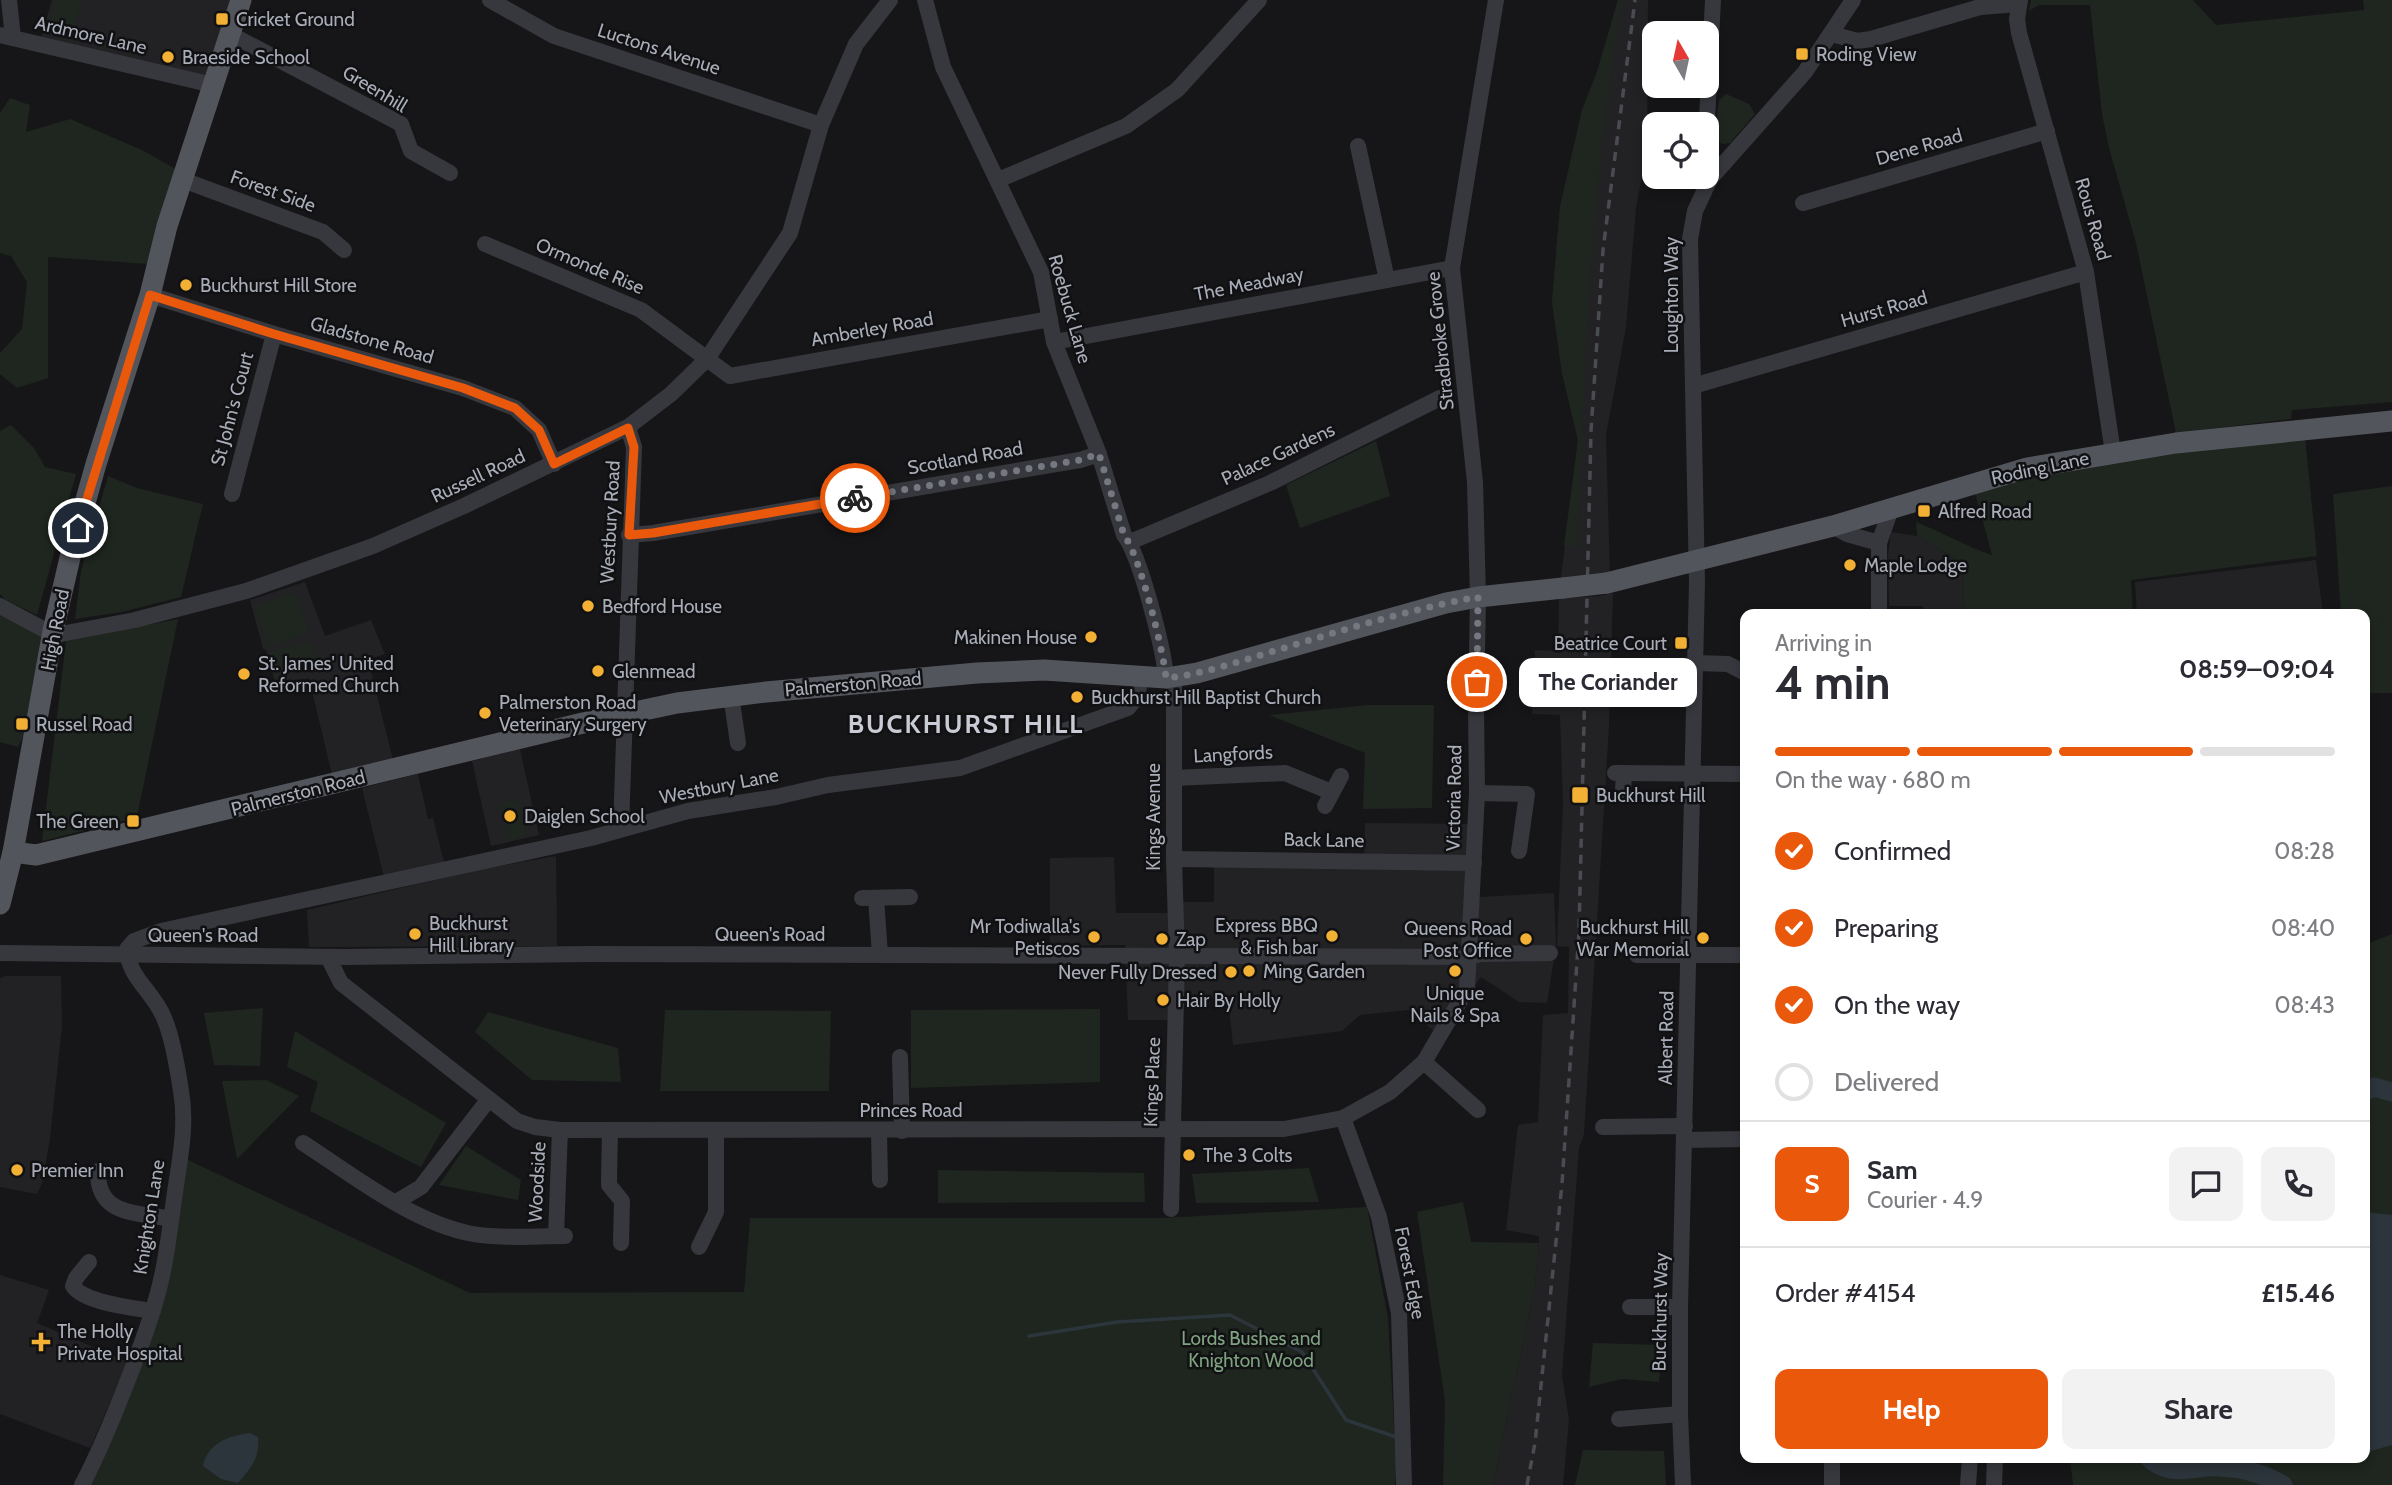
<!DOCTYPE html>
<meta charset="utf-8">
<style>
body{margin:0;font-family:Cabin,sans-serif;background:#f2f2f3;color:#2b2b33;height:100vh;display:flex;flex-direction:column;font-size:26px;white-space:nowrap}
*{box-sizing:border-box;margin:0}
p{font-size:23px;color:#7c7c81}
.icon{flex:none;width:38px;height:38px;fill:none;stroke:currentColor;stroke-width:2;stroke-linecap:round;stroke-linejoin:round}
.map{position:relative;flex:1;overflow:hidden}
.drawer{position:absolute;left:1740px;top:609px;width:630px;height:854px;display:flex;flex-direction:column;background:#fff;border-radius:14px;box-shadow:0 4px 10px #0003}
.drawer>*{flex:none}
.needle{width:46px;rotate:351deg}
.fabs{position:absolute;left:1642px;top:21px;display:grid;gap:14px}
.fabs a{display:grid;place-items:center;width:77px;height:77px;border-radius:14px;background:#fff;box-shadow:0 4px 10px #0003;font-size:35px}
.pin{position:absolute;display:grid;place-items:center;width:60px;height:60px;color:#fff;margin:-30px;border:4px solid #fff;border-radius:50%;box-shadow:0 2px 7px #0007}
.courier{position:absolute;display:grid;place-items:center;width:70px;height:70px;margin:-35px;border:5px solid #ea580c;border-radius:50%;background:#fff;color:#222;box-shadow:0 2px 9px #0007}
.bubble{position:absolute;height:49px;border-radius:14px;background:#fff;box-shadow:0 4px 10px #0003;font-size:23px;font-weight:700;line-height:49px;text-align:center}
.overview em{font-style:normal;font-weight:700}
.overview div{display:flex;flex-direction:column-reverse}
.overview{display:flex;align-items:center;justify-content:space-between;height:119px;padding:0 35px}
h1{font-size:46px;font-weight:700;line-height:52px}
.bar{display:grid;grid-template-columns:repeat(4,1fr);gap:10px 7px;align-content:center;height:84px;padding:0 35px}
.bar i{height:9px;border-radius:5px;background:#e1e1e2}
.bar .current{background:#ea580c}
.bar p{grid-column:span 4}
.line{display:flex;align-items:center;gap:18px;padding:0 35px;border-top:2px solid #e1e1e2}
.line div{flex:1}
.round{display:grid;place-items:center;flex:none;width:74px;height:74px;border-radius:14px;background:#f2f2f3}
ol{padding:0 35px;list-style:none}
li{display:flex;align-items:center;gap:21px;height:77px}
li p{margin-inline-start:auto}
li .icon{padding:7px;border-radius:50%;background:#ea580c;color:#fff;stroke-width:4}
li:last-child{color:#7c7c81}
li i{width:38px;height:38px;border:4px solid #e1e1e2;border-radius:50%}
.action{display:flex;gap:14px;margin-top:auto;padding:14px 35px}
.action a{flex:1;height:80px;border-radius:14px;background:#ea580c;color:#fff;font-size:28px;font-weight:700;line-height:80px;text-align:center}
.action a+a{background:#f2f2f3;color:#2b2b33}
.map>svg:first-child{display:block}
.built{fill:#222225}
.green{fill:#1e261f}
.water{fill:#2c353c}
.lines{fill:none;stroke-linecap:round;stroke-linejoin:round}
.stream{stroke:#2c353c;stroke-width:3.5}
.river{stroke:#2c353c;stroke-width:19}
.minor{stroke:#37383d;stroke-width:16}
.major{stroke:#53555c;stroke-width:21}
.rail{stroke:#4a4c52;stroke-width:3.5;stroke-dasharray:9 7;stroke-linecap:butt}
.major-bridge{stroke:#53555c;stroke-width:21}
.done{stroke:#757880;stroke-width:7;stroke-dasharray:0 12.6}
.route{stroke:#ea580c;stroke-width:9}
.poi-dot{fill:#f2b134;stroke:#111113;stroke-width:2.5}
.labels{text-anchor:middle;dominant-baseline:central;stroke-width:5;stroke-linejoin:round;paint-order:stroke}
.poi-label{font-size:19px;fill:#a8adb8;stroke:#111113;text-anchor:start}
.street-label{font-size:19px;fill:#a8adb8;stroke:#111113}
.park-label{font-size:19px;fill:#7fa381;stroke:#111113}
.district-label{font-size:26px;font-weight:bold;letter-spacing:2px;fill:#c9ccd4;stroke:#111113}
</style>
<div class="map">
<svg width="2392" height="1485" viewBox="0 0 2392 1485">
<rect width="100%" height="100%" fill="#161618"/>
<!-- built -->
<g class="built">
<path d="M52 0H228L232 1 206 77 41 38Z"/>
<path d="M1618 0H1648L1647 149 1636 208 1626 327 1606 435 1610 574 1600 577H1561L1578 440 1562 373 1552 302 1560 207 1582 110 1597 72Z"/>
<path d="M1891 532 1917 536 1964 564 1963 614H1924L1923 606H1889L1888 555Z"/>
<path d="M2316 560 2323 614H2137L2135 582Z"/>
<path d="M305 582 325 636 371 620 385 654 369 659 370 668 393 760 332 775 309 678 276 686 266 650 263 649 250 600Z"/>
<path d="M1613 593 1609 726 1584 1134 1579 1148 1562 1375 1569 1420 1563 1485H1493L1535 1286 1539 1243V1236L1506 1230 1518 1125 1538 1122 1543 1015 1568 1013 1569 947 1557 946 1563 804 1560 715 1532 714 1535 650 1558 651 1559 598 1599 596Z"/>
<path d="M520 749 539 835 491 846 472 761Z"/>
<path d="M418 774 428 819 433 818 444 862 384 877 362 788Z"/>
<path d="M1365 823 1481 824 1478 897 1554 893 1556 946 1547 1003 1519 1002 1481 977 1438 1034 1408 1010 1360 1015 1342 1031 1233 1045 1228 998H1183V1020H1128L1125 945 1050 946V858L1114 857 1116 913H1170L1185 902H1214V866L1364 865Z"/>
<path d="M556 856 557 946 309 947 307 910 478 870Z"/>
<path d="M5 976H61L62 1026 50 1139 42 1183 37 1194 0 1187V978Z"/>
<path d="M0 1275 49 1290 37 1323 128 1362 90 1448 0 1414Z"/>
</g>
<!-- green -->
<g class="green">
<path d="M57 0H82L72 35 48 28Z"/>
<path d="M1618 0H1621L1602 139 1588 301 1577 546H1564L1578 440 1562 373 1552 302 1560 207 1582 110 1597 72Z"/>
<path d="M2031 0H2193L2216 25 2364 10 2363 0H2392V402L2292 410 2291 419 2176 433 2136 243 2109 148 2102 114 2090 5H2039L2029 11Z"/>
<path d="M1726 94 1749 104 1755 114 1730 143 1723 144 1717 141 1715 137 1719 100Z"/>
<path d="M10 98 30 105 26 132 70 119 142 150 179 171 148 264 48 257V378L17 388 0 374V353L22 329 27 282 11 256 0 253V113Z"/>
<path d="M11 425 34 448 45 467 76 474 37 615 6 600 0 594V431Z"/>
<path d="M2305 437 2317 556 2131 580 2133 614H1963L1964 564 1917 536 1916 522C1942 532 1965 546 1992 555L1975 493 2072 466Z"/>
<path d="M1376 441 1390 496 1300 528 1286 485Z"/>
<path d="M108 476 137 488 203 504 181 597 122 612 75 619 81 571Z"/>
<path d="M2392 486V693H2364V614H2341L2333 494Z"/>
<path d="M296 593 309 634 268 647 255 606Z"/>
<path d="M0 606 43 629 28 726 18 747 0 742Z"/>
<path d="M178 619 136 821H123L42 841 66 641Z"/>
<path d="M311 641 318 665 275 676 269 652Z"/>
<path d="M1368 705H1434L1432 808 1363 809 1365 753 1269 715Z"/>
<path d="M519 800 526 835 507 839 499 804Z"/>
<path d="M2392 934V1485H2073L2070 1458H2364V945Z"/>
<path d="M263 1008 260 1066 214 1065 204 1013Z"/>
<path d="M1100 1009V1082L911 1088V1010Z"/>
<path d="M665 1010 831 1011 829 1091H660Z"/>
<path d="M488 1012 618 1048 621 1082 532 1080 475 1032Z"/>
<path d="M295 1031 446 1123 421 1167 310 1111 318 1082 287 1067Z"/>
<path d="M266 1080 299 1096 237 1159 222 1081Z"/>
<path d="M466 1146 521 1180 518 1200 439 1185Z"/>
<path d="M186 1159 470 1293 744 1292 750 1218H1163L1367 1207 1388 1318 1396 1463 1395 1485H87L153 1327Z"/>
<path d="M1309 1168 1319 1202 1196 1203 1192 1174Z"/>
<path d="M938 1170 1144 1173 1145 1202 938 1203Z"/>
<path d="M1463 1202 1471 1242 1539 1243 1535 1286 1493 1485H1443L1445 1401 1417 1212Z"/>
<path d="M1593 1343 1662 1345 1659 1382 1622 1379 1589 1387Z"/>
<path d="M1583 1450 1664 1451 1666 1485H1575Z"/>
</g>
<!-- water -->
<g class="water">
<path d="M2364 1212 2392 1215V1445L2364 1453Z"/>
<path d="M250 1433 258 1437C260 1458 251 1468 238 1483L221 1479 203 1466C208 1443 228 1436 250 1433Z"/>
</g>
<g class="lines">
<!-- stream -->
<path class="stream" d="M1029 1336 1117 1322 1230 1315 1302 1352 1346 1420 1396 1437"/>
<!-- river -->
<g class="river">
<path d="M2364 1092 2374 1087 2392 1092"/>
<path d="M2149 1458C2171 1479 2195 1465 2221 1467 2243 1468 2264 1474 2283 1485"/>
</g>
<!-- minor -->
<g class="minor">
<path d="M9 0 13 38"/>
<path d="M490 0 554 36 821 125"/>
<path d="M925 0 943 67 1041 272 1054 342 1099 454 1124 535C1140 555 1164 650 1166 678"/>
<path d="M2020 0 2017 19 2019 33 2086 272 2113 453"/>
<path d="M230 34 401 124 411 151 450 173"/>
<path d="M1832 34 1857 41 1871 39 1980 7 2019 4"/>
<path d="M0 35 213 85"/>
<path d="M1706 139 1713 0"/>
<path d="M1358 146 1387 280"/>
<path d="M183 180 323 232 344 250"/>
<path d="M998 180 1126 126 1177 90 1259 0"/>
<path d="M1803 203 2047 131"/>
<path d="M485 244 641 310 730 376 1050 319"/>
<path d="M150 295 274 334 463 388 515 408 539 430 554 464"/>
<path d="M1054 342 1452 268"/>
<path d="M1693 386 2086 272"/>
<path d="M232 494 274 334"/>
<path d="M1833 526 1847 534 1879 543"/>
<path d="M629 535 653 533 1080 460 1099 454"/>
<path d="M1130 542 1270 483 1440 398"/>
<path d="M0 606 43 629 61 634 135 620 246 591 373 546 464 506 628 427 671 394 707 359 790 233 821 125 856 44 890 0"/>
<path d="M1879 614V543L1891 509"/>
<path d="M1695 663 1728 664 1745 673"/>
<path d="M731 695 738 743"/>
<path d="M1615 773 1745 774"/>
<path d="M1174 778 1285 773 1331 792"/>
<path d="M1623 791 1624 773"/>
<path d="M1477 793 1527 794 1519 851"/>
<path d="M1325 806 1341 776"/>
<path d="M621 829 634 447 628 427"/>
<path d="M1174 859 1474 863"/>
<path d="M862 898 910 897"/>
<path d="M876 898 880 955"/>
<path d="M0 953 345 957 590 954 1467 957 1481 954 1550 953"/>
<path d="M1637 955H1745"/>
<path d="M328 957 341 983 517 1121 535 1127 560 1130 1284 1129 1343 1118 1390 1092 1424 1062 1467 989 1477 793 1476 707 1478 597 1475 482 1452 268 1496 0"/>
<path d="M900 1057 902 1131"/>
<path d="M1424 1062 1478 1110"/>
<path d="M1343 1118 1379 1217 1399 1313 1404 1485"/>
<path d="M1603 1127 1685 1126"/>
<path d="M610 1130 609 1181V1185L622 1201 621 1243"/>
<path d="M879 1131 880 1180"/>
<path d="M1684 1140 1745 1139"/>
<path d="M303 1143C354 1176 413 1223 473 1234 503 1239 535 1236 565 1236"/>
<path d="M98 1171C97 1216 136 1212 171 1219"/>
<path d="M396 1202 421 1187 489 1099"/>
<path d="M1171 1209 1177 958 1174 859V677"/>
<path d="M556 1236 560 1130"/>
<path d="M699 1247 716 1212V1130"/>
<path d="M89 1262 76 1278 73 1286C84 1303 134 1308 153 1311"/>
<path d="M1630 1307H1680"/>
<path d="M1619 1419 1680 1414"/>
<path d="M1832 1458V1485"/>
<path d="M82 1485C101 1449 116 1411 131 1372 143 1341 155 1309 162 1276 168 1248 171 1220 175 1192 180 1159 187 1124 181 1091 178 1071 172 1036 164 1018 154 992 128 978 127 949L134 941 161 931 591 838 688 811 776 797 828 785 960 768 1128 708 1137 697 1141 677"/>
<path d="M1683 1485 1680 1414V1307L1697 582 1690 239 1695 211 1710 179 1805 72 1853 0"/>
<path d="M1968 1485 1970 1458"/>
<path d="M1994 1485 1995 1458"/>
</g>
<!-- major -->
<g class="major">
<path d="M1607 583 1833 526 2027 468 2176 443 2392 421"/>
<path d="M13 852 36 855 583 723 677 703 766 692 977 673 1044 670 1166 678 1197 673 1446 603 1478 597 1563 588"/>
<path d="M0 904 13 852 53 631 72 549 96 464 150 295 167 226 241 0"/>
</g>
<!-- rail -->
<path class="rail" d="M1527 1485 1535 1443 1562 1184 1579 932 1591 431 1603 250 1635 0"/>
<!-- major-bridge -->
<path class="major-bridge" d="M1563 588 1607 583"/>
</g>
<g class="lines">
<!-- done -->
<path class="done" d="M855 498 1080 460 1099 454 1124 535C1140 556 1163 649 1166 678 1205 674 1243 660 1281 649 1346 629 1411 609 1478 597L1477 682"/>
<!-- route -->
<path class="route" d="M78 528 150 295 274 334 463 388 515 408 539 430 554 464 628 428 634 447 629 535 653 533 855 498"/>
</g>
<!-- markers -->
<g class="poi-dot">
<rect x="215" y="12" width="14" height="14" rx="3.5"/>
<rect x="1795" y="47" width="14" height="14" rx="3.5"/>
<circle cx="168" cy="57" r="7"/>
<circle cx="186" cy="285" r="7"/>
<rect x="1917" y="504" width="14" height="14" rx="3.5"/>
<circle cx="1850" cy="565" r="7"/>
<circle cx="588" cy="606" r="7"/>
<circle cx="1091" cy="637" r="7"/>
<rect x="1674" y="636" width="14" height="14" rx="3.5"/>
<circle cx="598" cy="671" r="7"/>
<circle cx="244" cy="674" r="7"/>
<circle cx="1077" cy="697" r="7"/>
<circle cx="485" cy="713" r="7"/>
<rect x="15" y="717" width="14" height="14" rx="3.5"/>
<rect x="1571" y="786" width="18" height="18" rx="3.5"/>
<circle cx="510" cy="816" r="7"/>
<rect x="126" y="814" width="14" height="14" rx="3.5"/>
<circle cx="415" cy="934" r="7"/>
<circle cx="1332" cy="936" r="7"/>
<circle cx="1094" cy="937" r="7"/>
<circle cx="1703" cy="938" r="7"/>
<circle cx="1162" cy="939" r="7"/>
<circle cx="1526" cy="939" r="7"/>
<circle cx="1249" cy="971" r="7"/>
<circle cx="1455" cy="971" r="7"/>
<circle cx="1231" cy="972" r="7"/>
<circle cx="1163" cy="1000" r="7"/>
<circle cx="1189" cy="1155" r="7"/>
<circle cx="17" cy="1170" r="7"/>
<path d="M37.5 1331.5h7v7h7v7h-7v7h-7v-7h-7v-7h7z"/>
</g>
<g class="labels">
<!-- poi labels -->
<g class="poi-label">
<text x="236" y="19">Cricket Ground</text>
<text x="1816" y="54">Roding View</text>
<text x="182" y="57">Braeside School</text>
<text x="200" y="285">Buckhurst Hill Store</text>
<text x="1938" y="511">Alfred Road</text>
<text x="1864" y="565">Maple Lodge</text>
<text x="602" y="606">Bedford House</text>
<text x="1077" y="637" text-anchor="end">Makinen House</text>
<text x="1667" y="643" text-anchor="end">Beatrice Court</text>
<text x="258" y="663">St. James' United<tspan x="258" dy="22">Reformed Church</tspan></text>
<text x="612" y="671">Glenmead</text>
<text x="1091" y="697">Buckhurst Hill Baptist Church</text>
<text x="499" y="702">Palmerston Road<tspan x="499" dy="22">Veterinary Surgery</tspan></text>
<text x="36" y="724">Russel Road</text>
<text x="1596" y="795">Buckhurst Hill</text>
<text x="524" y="816">Daiglen School</text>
<text x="119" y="821" text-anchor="end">The Green</text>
<text x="429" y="923">Buckhurst<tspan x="429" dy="22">Hill Library</tspan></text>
<text x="1318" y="925" text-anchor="end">Express BBQ<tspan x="1318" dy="22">&amp; Fish bar</tspan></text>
<text x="1080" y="926" text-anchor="end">Mr Todiwalla's<tspan x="1080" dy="22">Petiscos</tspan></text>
<text x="1689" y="927" text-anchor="end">Buckhurst Hill<tspan x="1689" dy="22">War Memorial</tspan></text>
<text x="1512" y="928" text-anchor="end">Queens Road<tspan x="1512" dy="22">Post Office</tspan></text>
<text x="1176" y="939">Zap</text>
<text x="1263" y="971">Ming Garden</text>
<text x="1217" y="972" text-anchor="end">Never Fully Dressed</text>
<text x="1455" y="993" text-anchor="middle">Unique<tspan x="1455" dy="22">Nails &amp; Spa</tspan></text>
<text x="1177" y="1000">Hair By Holly</text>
<text x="1203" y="1155">The 3 Colts</text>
<text x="31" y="1170">Premier Inn</text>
<text x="57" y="1331">The Holly<tspan x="57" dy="22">Private Hospital</tspan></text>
</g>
<!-- street labels -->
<g class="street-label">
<text transform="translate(91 35) rotate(13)">Ardmore Lane</text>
<text transform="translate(659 49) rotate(18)">Luctons Avenue</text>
<text transform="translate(375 89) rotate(31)">Greenhill</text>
<text transform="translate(1919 147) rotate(-16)">Dene Road</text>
<text transform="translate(273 191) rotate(20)">Forest Side</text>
<text transform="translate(2093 219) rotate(74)">Rous Road</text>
<text transform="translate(590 266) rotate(23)">Ormonde Rise</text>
<text transform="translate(1249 284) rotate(-11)">The Meadway</text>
<text transform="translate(1671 295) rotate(-90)">Loughton Way</text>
<text transform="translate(1070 309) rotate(74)">Roebuck Lane</text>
<text transform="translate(1884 309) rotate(-16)">Hurst Road</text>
<text transform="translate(872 329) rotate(-10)">Amberley Road</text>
<text transform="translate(372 340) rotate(16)">Gladstone Road</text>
<text transform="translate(1440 341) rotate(-96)">Stradbroke Grove</text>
<text transform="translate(232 409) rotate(-75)">St John's Court</text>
<text transform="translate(1278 454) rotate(-25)">Palace Gardens</text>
<text transform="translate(965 458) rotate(-10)">Scotland Road</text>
<text transform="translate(2040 468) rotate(-12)">Roding Lane</text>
<text transform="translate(478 476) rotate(-25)">Russell Road</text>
<text transform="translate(610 522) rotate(-87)">Westbury Road</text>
<text transform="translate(55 630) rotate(-79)">High Road</text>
<text transform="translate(853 684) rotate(-5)">Palmerston Road</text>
<text transform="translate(1233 754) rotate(-3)">Langfords</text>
<text transform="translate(719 786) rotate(-11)">Westbury Lane</text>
<text transform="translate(298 793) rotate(-14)">Palmerston Road</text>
<text transform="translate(1454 798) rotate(-89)">Victoria Road</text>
<text transform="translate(1153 817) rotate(-90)">Kings Avenue</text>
<text transform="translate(1324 840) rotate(1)">Back Lane</text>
<text x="770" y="934">Queen's Road</text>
<text x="203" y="935">Queen's Road</text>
<text transform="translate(1666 1038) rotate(-89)">Albert Road</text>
<text transform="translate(1152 1082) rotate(-88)">Kings Place</text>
<text x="911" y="1110">Princes Road</text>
<text transform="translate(537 1182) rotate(-87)">Woodside</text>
<text transform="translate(149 1217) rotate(-81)">Knighton Lane</text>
<text transform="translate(1410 1273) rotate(79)">Forest Edge</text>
<text transform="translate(1660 1312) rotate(-89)">Buckhurst Way</text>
</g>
<!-- park labels -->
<g class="park-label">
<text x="1251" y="1338">Lords Bushes and<tspan x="1251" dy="22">Knighton Wood</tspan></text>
</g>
<!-- district labels -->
<g class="district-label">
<text x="966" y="724">BUCKHURST HILL</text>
</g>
</g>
</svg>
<div class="fabs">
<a><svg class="needle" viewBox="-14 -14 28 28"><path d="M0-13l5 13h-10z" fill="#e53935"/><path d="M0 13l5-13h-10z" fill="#7c7c81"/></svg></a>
<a><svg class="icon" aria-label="locate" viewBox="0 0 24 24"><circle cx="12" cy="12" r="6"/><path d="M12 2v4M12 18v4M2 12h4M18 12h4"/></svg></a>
</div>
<div class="pin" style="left:1477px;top:682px;background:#ea580c"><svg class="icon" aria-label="bag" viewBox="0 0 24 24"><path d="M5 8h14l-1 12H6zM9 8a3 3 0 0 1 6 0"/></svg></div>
<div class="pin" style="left:78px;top:528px;background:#1f2937"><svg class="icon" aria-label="home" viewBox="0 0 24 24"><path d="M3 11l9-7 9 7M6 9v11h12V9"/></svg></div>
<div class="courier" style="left:855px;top:498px"><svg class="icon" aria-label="bike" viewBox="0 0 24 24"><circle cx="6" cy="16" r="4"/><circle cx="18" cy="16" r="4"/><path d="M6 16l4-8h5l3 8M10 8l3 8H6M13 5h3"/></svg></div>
<div class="bubble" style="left:1519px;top:658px;width:178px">The Coriander</div>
<section class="drawer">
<div class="overview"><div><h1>4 min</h1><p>Arriving in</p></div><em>08:59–09:04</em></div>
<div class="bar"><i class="current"></i><i class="current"></i><i class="current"></i><i></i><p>On the way · 680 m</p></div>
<ol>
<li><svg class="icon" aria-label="check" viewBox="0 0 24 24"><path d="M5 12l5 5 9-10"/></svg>Confirmed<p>08:28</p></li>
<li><svg class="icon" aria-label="check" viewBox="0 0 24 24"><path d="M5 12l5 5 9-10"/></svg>Preparing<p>08:40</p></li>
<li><svg class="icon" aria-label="check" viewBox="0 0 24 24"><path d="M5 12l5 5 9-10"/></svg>On the way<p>08:43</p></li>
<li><i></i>Delivered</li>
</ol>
<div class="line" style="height:126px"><b class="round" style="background:#ea580c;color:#fff">S</b><div><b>Sam</b><p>Courier · 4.9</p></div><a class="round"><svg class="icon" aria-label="chat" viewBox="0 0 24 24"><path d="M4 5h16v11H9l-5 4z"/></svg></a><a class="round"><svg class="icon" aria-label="phone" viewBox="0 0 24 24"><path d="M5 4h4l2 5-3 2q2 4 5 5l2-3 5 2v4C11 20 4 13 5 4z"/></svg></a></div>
<div class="line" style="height:91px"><div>Order #4154</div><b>£15.46</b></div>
<div class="action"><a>Help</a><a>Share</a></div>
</section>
</div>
